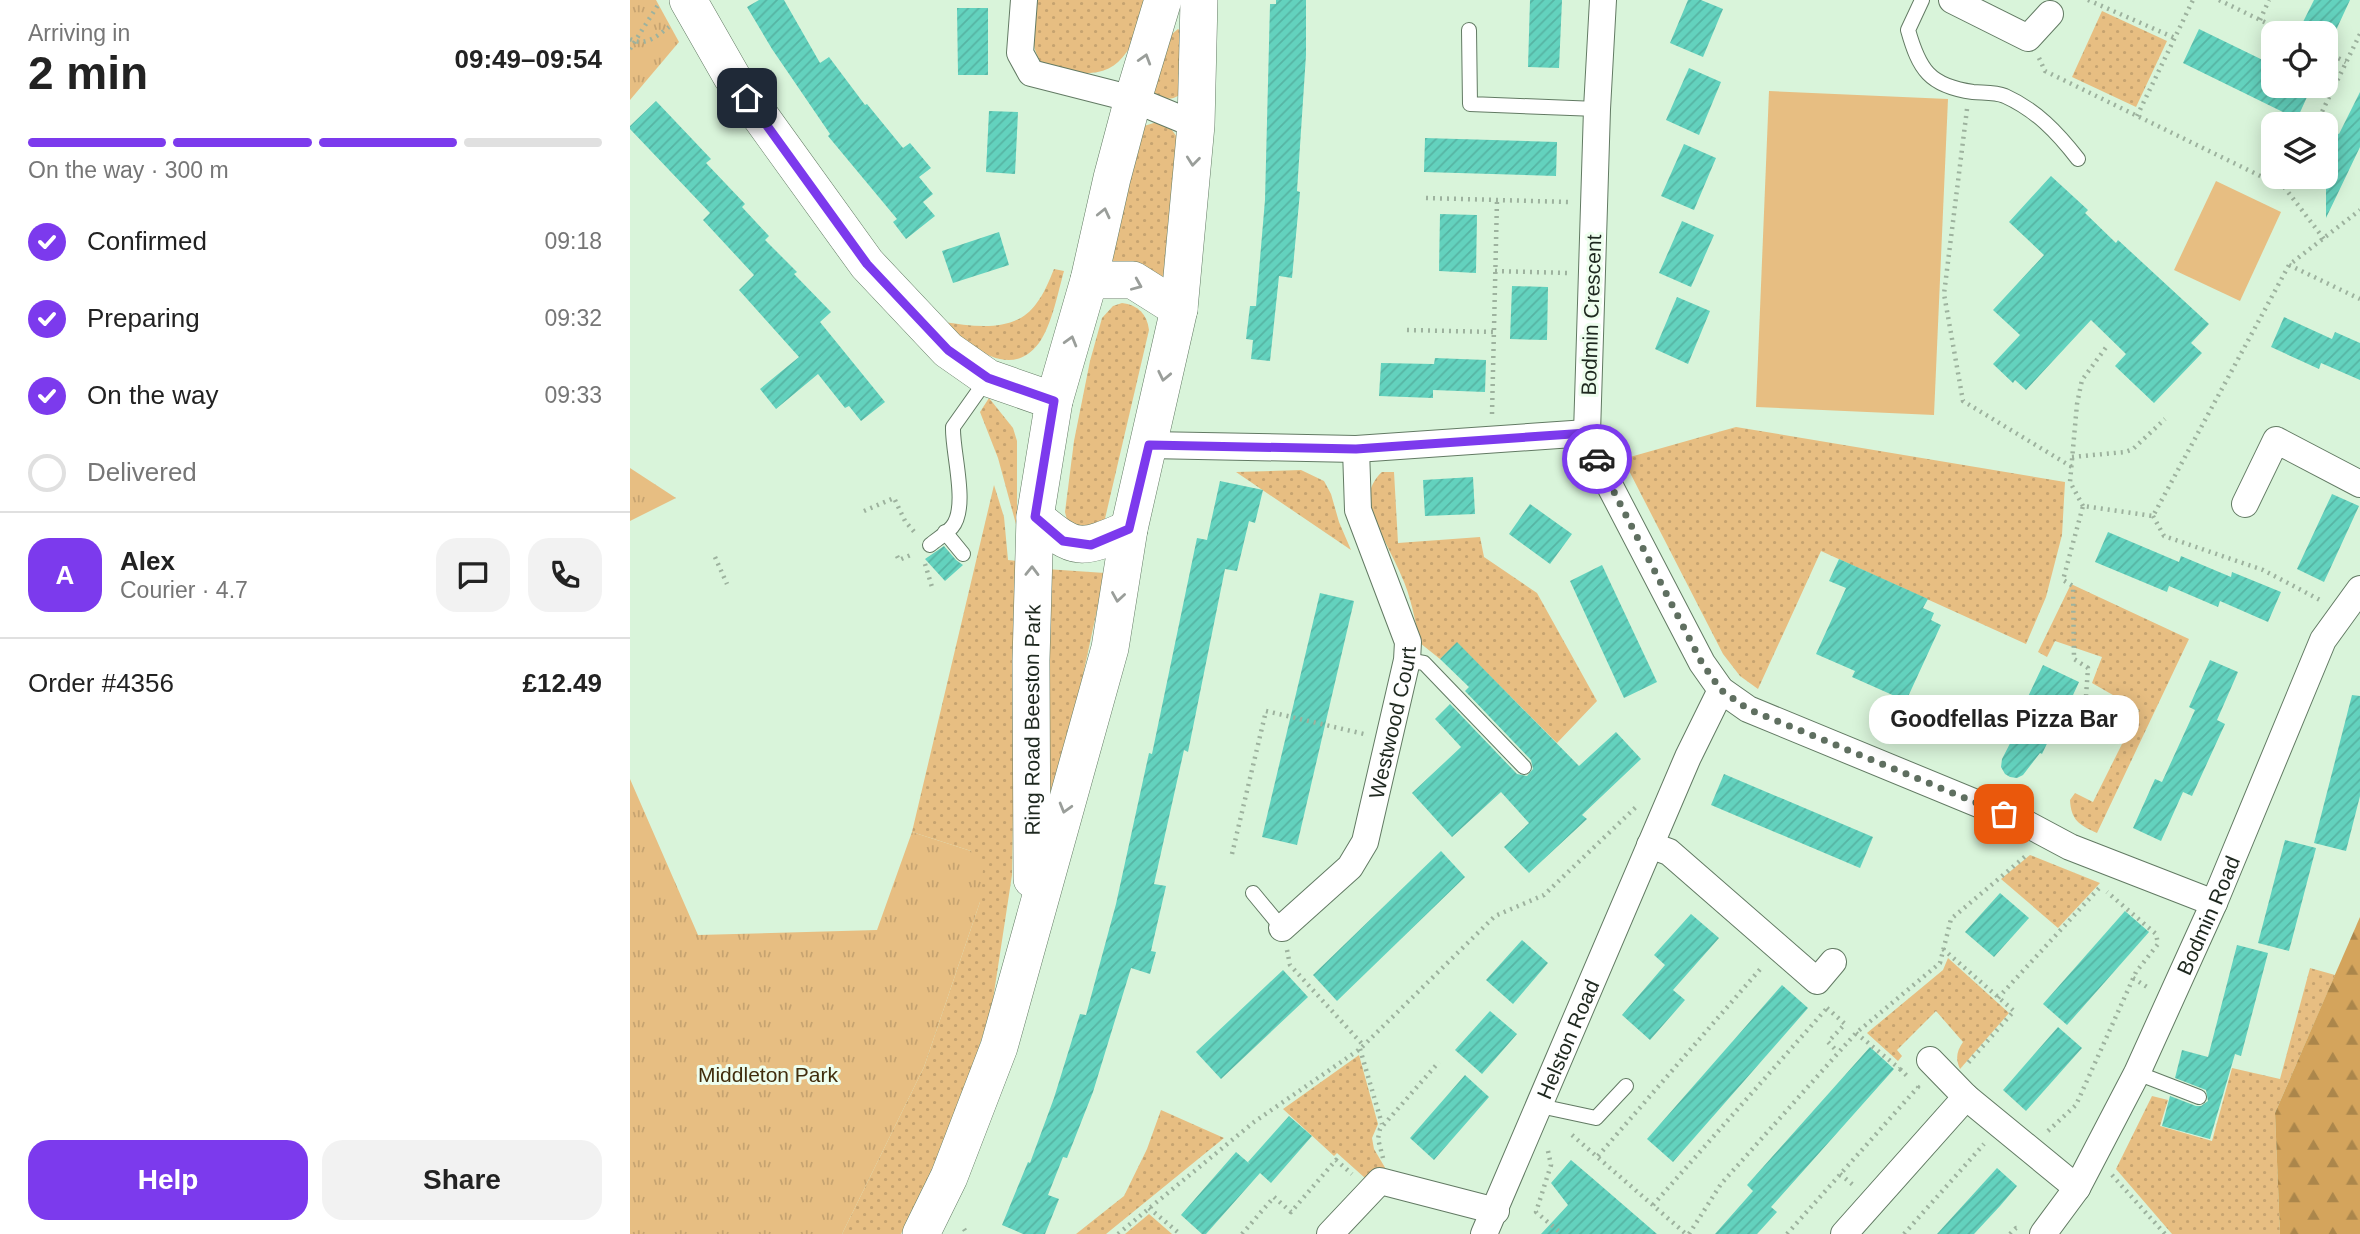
<!DOCTYPE html>
<meta charset="utf-8">
<style>
body{margin:0;font-family:Arial,sans-serif;background:#f2f2f2;color:#222;height:100vh;display:flex;flex-direction:column;font-size:26px;white-space:nowrap}
*{box-sizing:border-box;margin:0}
p{font-size:23px;color:#767676}
.icon{flex:none;width:38px;height:38px;fill:none;stroke:currentColor;stroke-width:2;stroke-linecap:round;stroke-linejoin:round}
.map{position:relative;flex:1;overflow:hidden}
.sheet{display:flex;flex-direction:column;background:#fff;width:630px}
.sheet>*{flex:none}
.fabs{position:absolute;left:1631px;top:21px;display:grid;gap:14px}
.fabs a{display:grid;place-items:center;width:77px;height:77px;border-radius:14px;background:#fff;box-shadow:0 4px 18px #0003;font-size:35px}
.pin{position:absolute;display:grid;place-items:center;width:60px;height:60px;color:#fff;margin:-30px;border-radius:14px;box-shadow:0 4px 10px #0006}
.courier{position:absolute;display:grid;place-items:center;width:70px;height:70px;margin:-35px;border:5px solid #7c3aed;border-radius:50%;background:#fff;color:#222;box-shadow:0 2px 9px #0007}
.bubble{position:absolute;height:49px;border-radius:21px;background:#fff;box-shadow:0 4px 18px #0003;font-size:23px;font-weight:800;line-height:49px;text-align:center}
.headline em{font-style:normal;font-weight:800}
.headline div{display:flex;flex-direction:column-reverse}
.headline{display:flex;align-items:center;justify-content:space-between;height:119px;padding:0 28px}
h1{font-size:46px;font-weight:800;line-height:52px}
.bar{display:grid;grid-template-columns:repeat(4,1fr);gap:10px 7px;align-content:center;height:84px;padding:0 28px}
.bar i{height:9px;border-radius:5px;background:#e0e0e0}
.bar .current{background:#7c3aed}
.bar p{grid-column:span 4}
.line{display:flex;align-items:center;gap:18px;padding:0 28px;border-top:2px solid #e0e0e0}
.line div{flex:1}
.round{display:grid;place-items:center;flex:none;width:74px;height:74px;border-radius:21px;background:#f2f2f2}
ol{padding:0 28px;list-style:none}
li{display:flex;align-items:center;gap:21px;height:77px}
li p{margin-inline-start:auto}
li .icon{padding:7px;border-radius:50%;background:#7c3aed;color:#fff;stroke-width:4}
li:last-child{color:#767676}
li i{width:38px;height:38px;border:4px solid #e0e0e0;border-radius:50%}
.action{display:flex;gap:14px;margin-top:auto;padding:14px 28px}
.action a{flex:1;height:80px;border-radius:21px;background:#7c3aed;color:#fff;font-size:28px;font-weight:800;line-height:80px;text-align:center}
.action a+a{background:#f2f2f2;color:#222}
main{display:flex;flex:1;min-height:0}
.map>svg:first-child{display:block}
.grass{fill:url(#grass-dots)}
.forest{fill:url(#forest-firs)}
.park{fill:url(#park-tufts)}
.garden{fill:#e7be82}
.building{fill:url(#building-hatch)}
.lines{fill:none;stroke-linecap:round;stroke-linejoin:round}
.lane-casing{stroke:#627a63;stroke-width:16}
.street-casing{stroke:#627a63;stroke-width:28}
.secondary-casing{stroke:#627a63;stroke-width:38}
.path{stroke:#9db29e;stroke-width:4.5;stroke-dasharray:2 5;stroke-linecap:butt}
.lane{stroke:#fff;stroke-width:14}
.street{stroke:#fff;stroke-width:26}
.secondary{stroke:#fff;stroke-width:37}
.oneway{stroke:#9a9e9a}
.done{stroke:#5f6f60;stroke-width:7;stroke-dasharray:0 12.6}
.route{stroke:#7c3aed;stroke-width:9}
.labels{text-anchor:middle;dominant-baseline:central;stroke-width:6;stroke-linejoin:round;paint-order:stroke}
.street-label{font-size:21px;fill:#1e281f;stroke:#eefeee}
.park-label{font-size:21px;fill:#412d0d;stroke:#eefeee}
</style>
<main>
<section class="sheet">
<div class="headline"><div><h1>2 min</h1><p>Arriving in</p></div><em>09:49–09:54</em></div>
<div class="bar"><i class="current"></i><i class="current"></i><i class="current"></i><i></i><p>On the way · 300 m</p></div>
<ol>
<li><svg class="icon" aria-label="check" viewBox="0 0 24 24"><path d="M5 12l5 5 9-10"/></svg>Confirmed<p>09:18</p></li>
<li><svg class="icon" aria-label="check" viewBox="0 0 24 24"><path d="M5 12l5 5 9-10"/></svg>Preparing<p>09:32</p></li>
<li><svg class="icon" aria-label="check" viewBox="0 0 24 24"><path d="M5 12l5 5 9-10"/></svg>On the way<p>09:33</p></li>
<li><i></i>Delivered</li>
</ol>
<div class="line" style="height:126px"><b class="round" style="background:#7c3aed;color:#fff">A</b><div><b>Alex</b><p>Courier · 4.7</p></div><a class="round"><svg class="icon" aria-label="chat" viewBox="0 0 24 24"><path d="M4 5h16v11H9l-5 4z"/></svg></a><a class="round"><svg class="icon" aria-label="phone" viewBox="0 0 24 24"><path d="M5 4h4l2 5-3 2q2 4 5 5l2-3 5 2v4C11 20 4 13 5 4z"/></svg></a></div>
<div class="line" style="height:91px"><div>Order #4356</div><b>£12.49</b></div>
<div class="action"><a>Help</a><a>Share</a></div>
</section>
<div class="map">
<svg width="1730" height="1234" viewBox="0 0 1730 1234">
<defs>
<pattern id="grass-dots" width="8" height="8" patternUnits="userSpaceOnUse" patternTransform="scale(1.75)"><rect width="8" height="8" fill="#e7be82"/><path d="M2 2h.1M6 6h.1" fill="none" stroke="#c6a370" stroke-width="1.8" stroke-linecap="round"/></pattern>
<pattern id="forest-firs" width="22" height="20" patternUnits="userSpaceOnUse" patternTransform="scale(1.75)"><rect width="22" height="20" fill="#d4a45c"/><path d="M5 1l3.5 6h-7zM16 11l3.5 6h-7z" fill="#ab864b"/></pattern>
<pattern id="park-tufts" width="24" height="20" patternUnits="userSpaceOnUse" patternTransform="scale(1.75)"><rect width="24" height="20" fill="#e7be82"/><path d="M3 7l-1-3M5 7V3M7 7l1-3M15 17l-1-3M17 17v-4M19 17l1-3" fill="none" stroke="#c6a370"/></pattern>
<pattern id="building-hatch" width="6" height="6" patternUnits="userSpaceOnUse" patternTransform="scale(1.75)"><rect width="6" height="6" fill="#63d2be"/><path d="M-1 1l2-2M0 6l6-6M5 7l2-2" fill="none" stroke="#56b4a3"/></pattern>
</defs>
<rect width="100%" height="100%" fill="#d9f4da"/>
<!-- grass -->
<g class="grass">
<path d="M406 0H517C509 30 498 72 460 73 445 74 431 71 416 69 397 47 404 27 406 0Z"/>
<path d="M1472 11 1537 41 1506 107 1442 77Z"/>
<path d="M548 29 551 31 549 95C541 101 530 100 524 92L542 34Z"/>
<path d="M527 122 539 126 547 137 537 276 531 277 478 262 514 126Z"/>
<path d="M424 269 434 271C428 292 422 325 409 343 380 382 339 345 313 322 344 326 384 334 406 304 414 294 419 281 424 269Z"/>
<path d="M492 303C508 305 517 314 519 330L474 523 455 532 437 520 435 512 444 441 460 361 472 318 483 306Z"/>
<path d="M359 398 383 428 387 441V528L368 458 350 412Z"/>
<path d="M1106 427 1435 482 1432 535 1416 597 1396 644 1191 551 1128 689 1110 676 1093 654 993 459Z"/>
<path d="M671 470 694 481 701 494 709 522 721 550 606 472Z"/>
<path d="M752 472H764L768 543 850 537 854 557 907 593 967 701 927 743 827 643 810 659 790 643C785 620 781 596 771 575 763 555 744 524 740 505 737 493 743 480 752 472Z"/>
<path d="M364 485 374 517 378 560 387 561 382 875 362 1006 325 1124 271 1234H212L294 1067 350 902 341 851 282 832Z"/>
<path d="M416 569 475 573 428 791 423 794 418 792Z"/>
<path d="M1441 584 1559 639 1467 833C1449 825 1441 820 1440 800L1445 793 1463 802 1509 710 1462 683 1472 657 1425 641 1417 657 1408 652Z"/>
<path d="M1400 855 1470 883 1428 928 1371 879Z"/>
<path d="M1318 958 1379 1013 1330 1069C1325 1058 1327 1051 1333 1042L1306 1011 1267 1050 1272 1056 1268 1061 1237 1033 1313 970Z"/>
<path d="M1680 968 1705 975 1645 1113 1650 1234H1542L1486 1169 1522 1096 1538 1100 1530 1126 1582 1141 1602 1068 1650 1079Z"/>
<path d="M729 1055 748 1124 742 1138 744 1149 757 1171 735 1178 707 1153 704 1156 653 1109Z"/>
<path d="M531 1110 594 1138 476 1234H446L494 1196 517 1149Z"/>
<path d="M519 1214 542 1234H495Z"/>
</g>
<!-- forest -->
<path class="forest" d="M1730 917V1234H1650L1645 1113Z"/>
<!-- park -->
<g class="park">
<path d="M0 0H26L49 42 0 100Z"/>
<path d="M0 468 46 498 0 521Z"/>
<path d="M0 779 68 935 247 930 282 832 341 851 353 869 350 902 294 1067 212 1234H0Z"/>
</g>
<!-- garden -->
<g class="garden">
<path d="M1139 91 1318 99 1304 415 1126 407Z"/>
<path d="M1586 181 1651 212 1610 301 1544 270Z"/>
</g>
<!-- building -->
<g class="building">
<path d="M129 0H154L190 63 199 57 235 105 237 104 273 148 280 143 301 168 289 177 303 194 293 202 305 216 276 239 263 222 267 219 198 136 200 134 142 49 117 7Z"/>
<path d="M646 0H676V55L667 191 670 192 662 278 649 276 640 361 621 359 623 340 616 339 620 306H626L635 200 640 4H646Z"/>
<path d="M900 0H932L929 68 898 67Z"/>
<path d="M1058 0H1071L1093 9 1073 57 1040 43Z"/>
<path d="M1684 0H1720L1701 41 1696 38V33H1686L1671 26Z"/>
<path d="M327 8H358V75H328Z"/>
<path d="M1569 29 1643 65V86H1682L1667 119 1553 63Z"/>
<path d="M1059 68 1091 82 1069 135 1036 120Z"/>
<path d="M1730 92V147L1696 218V128L1709 134Z"/>
<path d="M26 101 81 159 76 163 115 204 112 207 139 236 135 240 167 272 164 274 201 312 190 322 255 402 231 421 219 406 215 408 188 374 146 409 130 389 169 357 109 290 124 275 73 220 80 213 0 129V126Z"/>
<path d="M359 111 388 112 385 174 356 172Z"/>
<path d="M795 138 927 142 926 176 794 172Z"/>
<path d="M1054 144 1086 158 1064 210 1031 196Z"/>
<path d="M1421 176 1458 210 1455 213 1486 243 1488 240 1579 324 1561 343 1572 353 1524 403 1485 366 1496 354 1461 320 1396 390 1385 380 1383 383 1363 364 1390 335 1363 310 1414 255 1379 222Z"/>
<path d="M810 214 847 215 846 273 809 271Z"/>
<path d="M1052 221 1084 235 1061 287 1029 273Z"/>
<path d="M369 232 379 265 323 283 312 251Z"/>
<path d="M882 286 918 287 917 340 880 339Z"/>
<path d="M1047 297 1080 311 1058 364 1025 349Z"/>
<path d="M1654 317 1702 339 1705 332 1730 343V380L1691 363 1689 369 1641 347Z"/>
<path d="M805 358 856 360 855 392 803 390V398L749 396 751 363 804 364Z"/>
<path d="M843 477 845 514 795 516 793 480Z"/>
<path d="M590 481 633 490 625 523 619 521 607 571 595 569 558 752 554 750 524 884 536 886 521 951 526 952 520 974 501 968 463 1092 437 1158 433 1157 418 1195 429 1199 415 1234H393L372 1225 398 1162 400 1163 424 1098 450 1014 456 1015 486 904 519 753 522 754 567 538 577 540Z"/>
<path d="M1702 494 1729 506 1694 582 1667 569Z"/>
<path d="M900 504 942 534 920 564 879 534Z"/>
<path d="M1478 532 1549 562 1551 556 1601 577 1602 572 1651 592 1638 622 1590 601 1588 607 1539 586 1537 592 1465 562Z"/>
<path d="M314 546 326 560 333 565 315 581 295 559Z"/>
<path d="M1209 559 1298 599 1293 608 1304 613 1301 620 1311 625 1276 701 1222 677 1225 671 1186 654 1216 588 1199 581Z"/>
<path d="M972 565 1027 682 994 698 940 581Z"/>
<path d="M690 593 724 601 667 845 632 837Z"/>
<path d="M827 642 949 766 986 732 1011 759 952 815 957 819 899 873 874 847 899 823 871 792 822 837 782 793 831 747 805 719 820 704 887 774 897 776 903 769 901 760 835 691 839 687 810 659Z"/>
<path d="M1580 660 1608 672 1587 720 1595 724 1562 796 1553 792 1531 841 1503 828 1525 779 1532 782 1565 710 1559 707Z"/>
<path d="M1413 665 1449 682 1426 732 1423 731 1412 754 1410 753 1393 775 1387 778 1380 777 1375 774 1371 767 1372 759 1390 724 1386 722Z"/>
<path d="M1722 695 1730 696V796L1716 851 1684 843Z"/>
<path d="M1094 774 1243 837 1230 868 1081 805Z"/>
<path d="M1655 840 1686 848 1659 951 1628 943Z"/>
<path d="M811 851 835 877 707 1001 683 975Z"/>
<path d="M1370 893 1399 918 1364 957 1335 932Z"/>
<path d="M1495 911 1519 932 1437 1025 1413 1004Z"/>
<path d="M1061 914 1089 938 1043 990 1055 1000 1020 1040 992 1015 1035 965 1024 955Z"/>
<path d="M892 940 918 963 883 1004 856 980Z"/>
<path d="M1607 945 1638 953 1611 1056 1605 1054 1580 1139 1532 1126 1540 1096 1566 1106H1571L1578 1101 1576 1090 1545 1078 1552 1050 1578 1057Z"/>
<path d="M653 970 678 997 591 1079 566 1052Z"/>
<path d="M1152 985 1178 1008 1043 1162 1017 1139Z"/>
<path d="M860 1011 887 1034 852 1074 825 1050Z"/>
<path d="M1428 1027 1452 1048 1396 1111 1373 1090Z"/>
<path d="M1240 1047 1264 1069 1141 1207 1147 1212 1127 1234H1085L1123 1191 1117 1185Z"/>
<path d="M835 1075 859 1097 804 1160 780 1138Z"/>
<path d="M659 1116 682 1136 641 1183 630 1173 576 1234H572L551 1215 606 1152 621 1165 618 1162Z"/>
<path d="M941 1160 961 1177 1027 1234H911L938 1205 921 1183Z"/>
<path d="M1367 1168 1387 1186 1370 1206 1344 1234H1307Z"/>
</g>
<g class="lines">
<!-- lane casing -->
<g class="lane-casing">
<g id="lane">
<path d="M1292 0 1278 30C1289 69 1299 86 1343 92 1353 93 1365 92 1375 96 1406 110 1427 132 1448 159"/>
<path d="M839 30 840 104 967 109"/>
<path d="M315 532 333 554"/>
<path d="M300 545C307 539 316 534 322 527 339 507 322 452 323 427L357 379"/>
<path d="M777 660 794 663 894 767"/>
<path d="M623 893 652 928"/>
<path d="M1507 1073 1569 1097"/>
<path d="M910 1106 966 1118 996 1086"/>
</g>
</g>
<!-- street casing -->
<g class="street-casing">
<g id="street">
<path d="M394 0 390 53 401 73 503 99 566 125"/>
<path d="M973 0 967 109 957 433 970 467 1072 663 1091 690 1118 709 1397 824 1440 847 1584 903"/>
<path d="M1322 0 1398 38 1420 14"/>
<path d="M519 445 726 449 957 433"/>
<path d="M1615 504 1646 440 1730 484"/>
<path d="M1020 845 1039 852 1187 981 1203 962"/>
<path id="s1" d="M652 928 720 867 735 842 777 660 778 642 728 510 726 449"/>
<path d="M1300 1060 1336 1097 1447 1188"/>
<path d="M700 1234 750 1181 866 1211"/>
<path id="s2" d="M854 1234 1058 757 1091 690"/>
<path d="M1214 1234 1336 1097"/>
<path id="s3" d="M1413 1234 1447 1188 1507 1073 1584 903 1693 640 1730 589"/>
</g>
</g>
<!-- secondary casing -->
<g class="secondary-casing">
<g id="secondary">
<path d="M58 0 102 77 237 264 318 350 358 378 424 401"/>
<path d="M459 280H503L549 309"/>
<path d="M405 517C446 552 450 550 499 529"/>
<path id="s4" d="M402 879 401 660 405 517 424 401 459 280 482 178 503 99 533 0"/>
<path d="M291 1234 319 1177 369 1047 480 648 499 529 549 309 566 125 569 0"/>
</g>
</g>
<!-- path -->
<g class="path">
<path d="M1458 0 1545 38"/>
<path d="M1589 0 1657 33"/>
<path d="M1630 20 1639 0"/>
<path d="M0 39C16 47 27 36 39 27"/>
<path d="M0 49 28 5"/>
<path d="M1696 52 1716 62"/>
<path d="M1409 58 1415 71 1655 188 1694 239"/>
<path d="M1337 109 1314 294 1333 401 1442 467"/>
<path d="M1507 116 1563 0"/>
<path d="M1686 124 1730 34"/>
<path d="M1655 188 1660 177"/>
<path d="M796 198 939 202"/>
<path d="M1659 265 1730 299"/>
<path d="M865 271 938 273"/>
<path d="M777 330 864 332"/>
<path d="M862 414 867 200"/>
<path d="M1442 457 1495 452 1503 449 1535 419"/>
<path d="M1453 506 1440 482 1447 404 1452 380 1477 346"/>
<path d="M234 511 264 498 275 521 286 534"/>
<path d="M1523 516 1534 536 1633 570 1690 600"/>
<path d="M267 556 269 560 283 554"/>
<path d="M85 557 97 584"/>
<path d="M295 564 302 587"/>
<path d="M1455 710 1458 668 1444 659 1443 586 1433 580 1453 506 1523 516 1659 265 1730 210"/>
<path d="M602 854 636 711 734 734"/>
<path d="M1313 949 1384 1011 1338 1063"/>
<path d="M657 950 660 965 734 1046"/>
<path d="M1503 978 1517 987"/>
<path d="M1368 998 1472 885"/>
<path d="M1197 1008 1215 1024 1198 1042 1208 1052"/>
<path d="M1226 1033 1270 1069 1271 1067"/>
<path d="M730 1049 752 1124"/>
<path d="M1270 1069 1279 1078"/>
<path d="M1418 1131 1446 1105 1506 972 1528 944 1526 934 1477 892"/>
<path d="M942 1135 1056 1234"/>
<path d="M918 1151 921 1165 906 1212 932 1234"/>
<path d="M968 1156 1132 967"/>
<path d="M753 1158 748 1139 750 1129 809 1062"/>
<path d="M1210 1174 1223 1185"/>
<path d="M1482 1175 1535 1234"/>
<path d="M1023 1205 1197 1008"/>
<path d="M519 1208 550 1234"/>
<path d="M334 1229 337 1234"/>
<path d="M488 1234 624 1122 730 1049 865 916 914 895 1007 806"/>
<path d="M612 1234 644 1197 661 1212 706 1160 722 1174"/>
<path d="M1059 1234 1091 1184 1226 1033 1310 963 1321 919 1398 854"/>
<path d="M1157 1234 1288 1087 1285 1084"/>
<path d="M1274 1234 1354 1144"/>
<path d="M1380 1234 1386 1228H1390"/>
</g>
<!-- lane -->
<use href="#lane" class="lane"/>
<!-- street -->
<use href="#street" class="street"/>
<!-- secondary -->
<use href="#secondary" class="secondary"/>
</g>
<!-- one-way arrows -->
<defs><path id="oneway-chevron" d="M-2-3.5L2.5 0L-2 3.5" fill="none" stroke-width="1.6" stroke-linecap="round" stroke-linejoin="round" transform="scale(1.75)"/></defs>
<g class="oneway">
<use href="#oneway-chevron" transform="translate(515 59) rotate(-73)"/>
<use href="#oneway-chevron" transform="translate(563 161) rotate(96)"/>
<use href="#oneway-chevron" transform="translate(474 213) rotate(-77)"/>
<use href="#oneway-chevron" transform="translate(507 285) rotate(23)"/>
<use href="#oneway-chevron" transform="translate(441 341) rotate(-74)"/>
<use href="#oneway-chevron" transform="translate(534 376) rotate(102)"/>
<use href="#oneway-chevron" transform="translate(402 571) rotate(-89)"/>
<use href="#oneway-chevron" transform="translate(488 597) rotate(99)"/>
<use href="#oneway-chevron" transform="translate(435 808) rotate(106)"/>
</g>
<g class="lines">
<!-- done -->
<path class="done" d="M967 459 1072 663 1091 690 1118 709 1374 814"/>
<!-- route -->
<path class="route" d="M117 98 237 264 318 350 358 378 424 401 405 517 433 541 461 545 499 529 519 445 726 449 957 433 967 459"/>
</g>
<g class="labels">
<!-- street labels -->
<g class="street-label">
<text transform="translate(961 315) rotate(-88)">Bodmin Crescent</text>
<text stroke="none"><textPath href="#s4" startOffset="159">Ring Road Beeston Park</textPath></text>
<text stroke="none"><textPath href="#s1" startOffset="243">Westwood Court</textPath></text>
<text stroke="none"><textPath href="#s3" startOffset="360">Bodmin Road</textPath></text>
<text stroke="none"><textPath href="#s2" startOffset="212">Helston Road</textPath></text>
</g>
<!-- park labels -->
<g class="park-label">
<text x="138" y="1074">Middleton Park</text>
</g>
</g>
</svg>
<div class="fabs">
<a><svg class="icon" aria-label="locate" viewBox="0 0 24 24"><circle cx="12" cy="12" r="6"/><path d="M12 2v4M12 18v4M2 12h4M18 12h4"/></svg></a>
<a><svg class="icon" aria-label="layers" viewBox="0 0 24 24"><path d="M12 4l9 5-9 5-9-5zM3 14l9 5 9-5"/></svg></a>
</div>
<div class="pin" style="left:1374px;top:814px;background:#ea580c"><svg class="icon" aria-label="bag" viewBox="0 0 24 24"><path d="M5 8h14l-1 12H6zM9 8a3 3 0 0 1 6 0"/></svg></div>
<div class="pin" style="left:117px;top:98px;background:#1f2937"><svg class="icon" aria-label="home" viewBox="0 0 24 24"><path d="M3 11l9-7 9 7M6 9v11h12V9"/></svg></div>
<div class="courier" style="left:967px;top:459px"><svg class="icon" aria-label="car" viewBox="0 0 24 24"><path d="M5 17H2v-5l4-1 3-4h7l3 4 3 1v5h-3M9 17h6M6 11h13"/><circle cx="7" cy="17" r="2"/><circle cx="17" cy="17" r="2"/></svg></div>
<div class="bubble" style="left:1239px;top:695px;width:270px">Goodfellas Pizza Bar</div>
</div>
</main>
